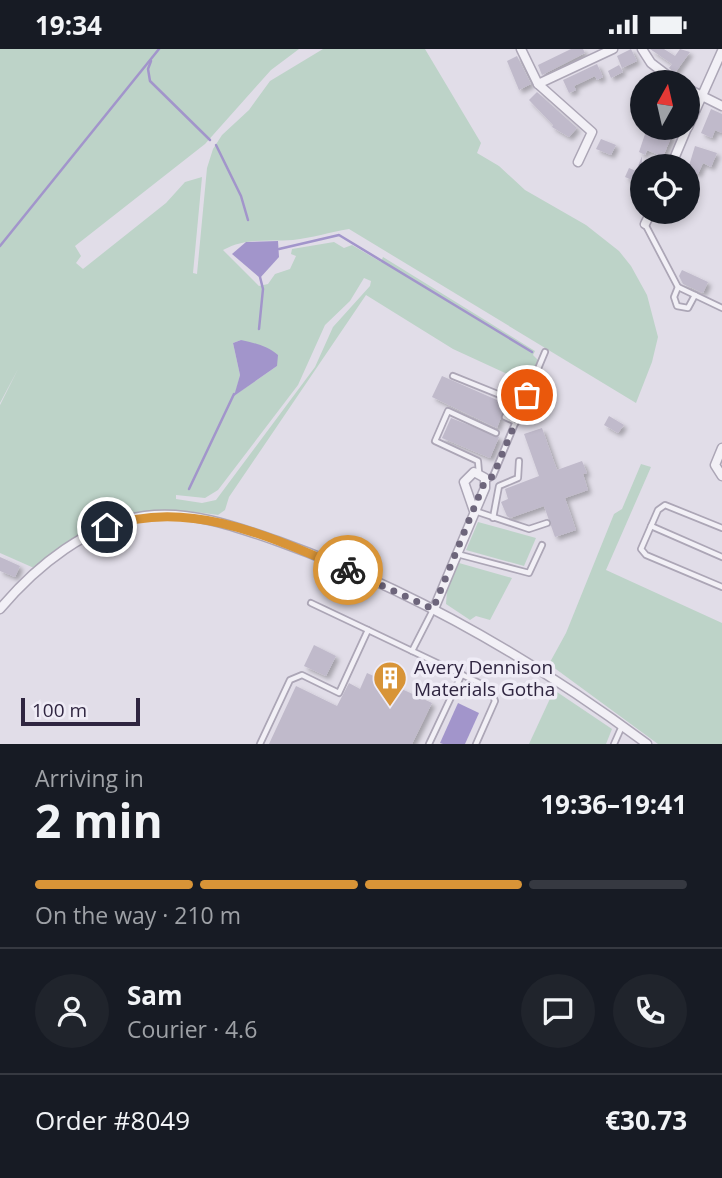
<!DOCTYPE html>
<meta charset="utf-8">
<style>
body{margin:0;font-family:"Open Sans",sans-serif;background:#20242c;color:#f1f3f6;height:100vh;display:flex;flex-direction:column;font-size:26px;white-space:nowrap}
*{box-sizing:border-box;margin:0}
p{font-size:23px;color:#9ea1a6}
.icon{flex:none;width:38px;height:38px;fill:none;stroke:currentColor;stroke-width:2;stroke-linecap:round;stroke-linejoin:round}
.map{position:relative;height:695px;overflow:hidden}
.side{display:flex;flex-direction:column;background:#171b24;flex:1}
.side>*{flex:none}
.needle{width:46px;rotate:8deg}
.tools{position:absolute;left:630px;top:21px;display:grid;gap:14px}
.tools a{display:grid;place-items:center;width:70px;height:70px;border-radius:50%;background:#171b24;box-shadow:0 4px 10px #0003;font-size:35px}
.scale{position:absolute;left:21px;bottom:18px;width:119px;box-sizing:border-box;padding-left:7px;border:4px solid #2f2540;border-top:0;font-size:19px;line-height:24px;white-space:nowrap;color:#2f2540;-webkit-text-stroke:5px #efecf6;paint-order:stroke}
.pin{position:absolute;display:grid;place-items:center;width:60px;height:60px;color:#fff;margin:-30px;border:4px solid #fff;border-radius:50%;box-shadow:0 2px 7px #0007}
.courier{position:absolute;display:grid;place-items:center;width:70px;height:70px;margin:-35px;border:5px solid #d89437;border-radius:50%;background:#fff;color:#222;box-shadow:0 2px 9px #0007}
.overview em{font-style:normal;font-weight:700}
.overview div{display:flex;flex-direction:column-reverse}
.overview{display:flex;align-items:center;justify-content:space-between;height:119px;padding:0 35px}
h1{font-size:46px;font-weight:700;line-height:52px}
.bar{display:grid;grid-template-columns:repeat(4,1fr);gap:10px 7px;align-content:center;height:84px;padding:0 35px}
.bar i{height:9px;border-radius:5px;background:#363941}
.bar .selected{background:#d89437}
.bar p{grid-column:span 4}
.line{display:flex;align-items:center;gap:18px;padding:0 35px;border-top:2px solid #363941}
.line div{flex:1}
.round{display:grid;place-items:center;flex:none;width:74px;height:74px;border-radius:37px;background:#20242c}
.status{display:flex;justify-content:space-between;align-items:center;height:49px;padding:0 35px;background:#171b24;direction:ltr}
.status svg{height:19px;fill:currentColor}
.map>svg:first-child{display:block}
.green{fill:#bdd3c8;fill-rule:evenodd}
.water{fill:#a295cb}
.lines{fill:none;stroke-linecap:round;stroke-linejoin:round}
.stream{stroke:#a295cb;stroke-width:2.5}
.building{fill:#c0bacb;filter:url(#shadow)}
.service-casing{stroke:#aca6b6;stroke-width:8}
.minor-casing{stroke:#aca6b6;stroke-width:11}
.service{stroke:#f2f0f6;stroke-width:4.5}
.minor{stroke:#f2f0f6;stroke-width:8}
.done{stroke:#6d657b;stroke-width:7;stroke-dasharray:0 12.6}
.route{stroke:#d89437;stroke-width:9}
.labels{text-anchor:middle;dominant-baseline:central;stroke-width:7;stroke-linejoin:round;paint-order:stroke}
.poi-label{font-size:19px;fill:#2f2540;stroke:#efecf6;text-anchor:start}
</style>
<div class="status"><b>19:34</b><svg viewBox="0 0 49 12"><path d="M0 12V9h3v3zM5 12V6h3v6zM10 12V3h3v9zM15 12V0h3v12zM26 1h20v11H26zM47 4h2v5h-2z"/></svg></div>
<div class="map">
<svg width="722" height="695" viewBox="0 0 722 695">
<defs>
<filter id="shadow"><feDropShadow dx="3.5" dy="3.5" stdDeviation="2" flood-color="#0004"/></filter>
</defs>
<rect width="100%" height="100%" fill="#e1dde8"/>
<!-- green -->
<g class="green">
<path d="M0 0H299L271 21 205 95 75 197 81 207 76 214 83 220 166 154 185 133 202 128 193 224 197 225 207 119 213 100 222 86 249 61 270 32 323 0H425L481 94 477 104 499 117 525 141 586 176 619 202 631 217 647 246 658 288 652 313 636 354 349 180C330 183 312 189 293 191 267 193 247 188 223 201L259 237 268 235 275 225 290 220 296 207 291 205 292 200 334 193 344 199 352 196 381 213 383 208 535 302 533 306 539 312 529 335 453 300 366 246 229 448 225 461 218 466C133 453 100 467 34 519L0 504V356L18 320 0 354ZM364 229 371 232 370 237 333 278 315 318 216 451 202 454 176 450V446L205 449 218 441 298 336 325 276 350 252ZM241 291 277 317 235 346 240 326 233 294Z"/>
<path d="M641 415 651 418 606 521 722 574V695H658L549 615 566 584 614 465 622 460Z"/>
<path d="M478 473 536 489 524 517 466 501Z"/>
<path d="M459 514 512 529 490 571 476 567 470 571 446 555 447 541Z"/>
<path d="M554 641 612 680 606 695H529Z"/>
</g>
<!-- water -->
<g class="water">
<path d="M278 192 279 208 260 229 232 205 246 193Z"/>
<path d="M241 291C255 294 267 297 278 306L277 317 234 347 240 326 233 294Z"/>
<path d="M458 654 479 664 465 695H443L440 694Z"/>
</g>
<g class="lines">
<!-- stream -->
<g class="stream">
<path d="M151 12 148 20 150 32 210 91"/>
<path d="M216 96 241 147 248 171"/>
<path d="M0 197 159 0"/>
<path d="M279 200 339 186 532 303"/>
<path d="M259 280 263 240 260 228"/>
<path d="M189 440 234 345"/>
</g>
</g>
<!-- building -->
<g class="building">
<path d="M571 0H583L585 4 542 26 538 16Z"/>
<path d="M631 0 637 12 622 19 617 7Z"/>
<path d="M650 0H664L675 7 680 0 690 3 675 24 669 19 672 15Z"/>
<path d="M517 7 531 35 519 41 507 12Z"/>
<path d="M597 15 603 28 597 31 595 27 574 37 576 41 569 44 563 31Z"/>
<path d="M619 16 623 23 611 29 608 22Z"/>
<path d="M537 43 577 79 569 88 552 78 553 76 529 51Z"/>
<path d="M711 60 722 65V84L715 81 712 89 701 84Z"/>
<path d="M647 79H666L664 82 672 86 663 108 647 101 645 106 639 103Z"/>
<path d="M601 90 616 96 611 106 596 100Z"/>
<path d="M695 97 717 104 711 118 703 114 698 125 688 120Z"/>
<path d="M642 107V139L637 152 631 149 637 133 625 128 629 119 636 122Z"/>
<path d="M682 221 708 233 703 244 683 235 679 227Z"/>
<path d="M442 327 506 355 497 379 432 348Z"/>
<path d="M609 367 624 376 618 384 604 376Z"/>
<path d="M451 369 499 388 490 409 442 389Z"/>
<path d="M542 379 557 421 582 412 587 424 583 425 588 441 565 449 576 481 555 488 544 457 510 469 507 467 501 453 508 450 505 440 539 427 524 385Z"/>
<path d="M0 508 20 517 15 528 0 522Z"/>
<path d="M314 596 336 607 326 627 304 617Z"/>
<path d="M367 624 432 654 412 695H269L296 637 337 657 349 634 360 640Z"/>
</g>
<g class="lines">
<!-- service casing -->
<g class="service-casing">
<g id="service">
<path d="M645 175 678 238 674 248 677 257 688 259 695 246"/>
<path d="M678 238 722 259"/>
<path d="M453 327 510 350 512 354 505 368 516 373"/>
<path d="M479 424 478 412 435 392 448 362 496 384"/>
<path d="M486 431 493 427 545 303"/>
<path d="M475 462 529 480 547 474"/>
<path d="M493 469 499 437 518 429 519 412"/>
<path d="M651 477 722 508"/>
<path d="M722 479 665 456 658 461 641 500 646 506 722 538"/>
<path d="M457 505 529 524 542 496"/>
<path d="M311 554 368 581"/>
<path d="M433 561 412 602 490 639 495 652 476 695"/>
<path d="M260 695 290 631 302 626 339 644 368 581 412 602"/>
<path d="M429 695 462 625"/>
<path d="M614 695 622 677"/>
</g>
</g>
<!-- minor casing -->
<g class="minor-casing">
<g id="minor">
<path d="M521 0 538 35 592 83 578 113"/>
<path d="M642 0 651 14 676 33"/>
<path d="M538 35 613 0"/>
<path d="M688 40 722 57"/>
<path d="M688 78 722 2"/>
<path d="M671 117 687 79"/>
<path d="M645 175 651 163"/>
<path d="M722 399 715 416 722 427"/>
<path d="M0 560C36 517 88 475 145 467 192 461 237 478 280 493 413 541 534 611 647 695"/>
<path d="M434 560 485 439V429L474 423 464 433 474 462"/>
</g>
</g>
<!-- service -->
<use href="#service" class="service"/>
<!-- minor -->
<use href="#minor" class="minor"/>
</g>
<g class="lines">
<!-- done -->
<path class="done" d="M348 521 433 560 485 432 493 427 527 346"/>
<!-- route -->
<path class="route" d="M107 478C188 448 273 489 348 521"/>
</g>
<!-- icons -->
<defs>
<g id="building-pin" transform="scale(1.75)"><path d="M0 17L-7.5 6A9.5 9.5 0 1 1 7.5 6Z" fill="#d89437" stroke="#efecf6"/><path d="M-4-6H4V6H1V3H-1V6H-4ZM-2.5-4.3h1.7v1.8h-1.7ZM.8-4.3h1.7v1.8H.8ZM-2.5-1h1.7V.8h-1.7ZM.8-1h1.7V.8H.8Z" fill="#fff"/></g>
</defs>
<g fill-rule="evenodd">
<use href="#building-pin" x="390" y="629"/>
</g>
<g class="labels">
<!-- poi labels -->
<g class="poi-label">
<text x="414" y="618">Avery Dennison<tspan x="414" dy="22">Materials Gotha</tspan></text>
</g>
</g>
</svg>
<div class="tools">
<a><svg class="needle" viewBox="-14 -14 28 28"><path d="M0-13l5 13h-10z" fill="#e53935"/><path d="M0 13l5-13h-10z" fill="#9ea1a6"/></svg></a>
<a><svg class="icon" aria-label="locate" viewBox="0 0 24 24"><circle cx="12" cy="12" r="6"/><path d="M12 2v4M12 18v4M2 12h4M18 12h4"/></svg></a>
</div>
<div class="scale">100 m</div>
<div class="pin" style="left:527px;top:346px;background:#ea580c"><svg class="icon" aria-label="bag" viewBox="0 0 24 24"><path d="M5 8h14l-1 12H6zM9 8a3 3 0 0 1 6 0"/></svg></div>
<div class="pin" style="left:107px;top:478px;background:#1f2937"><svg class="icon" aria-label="home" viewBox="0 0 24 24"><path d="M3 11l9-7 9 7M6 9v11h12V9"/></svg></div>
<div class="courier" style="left:348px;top:521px"><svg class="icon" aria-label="bike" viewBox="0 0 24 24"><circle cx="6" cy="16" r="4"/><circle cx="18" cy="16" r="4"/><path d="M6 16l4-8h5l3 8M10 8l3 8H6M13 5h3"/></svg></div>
</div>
<section class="side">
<div class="overview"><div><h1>2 min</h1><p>Arriving in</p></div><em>19:36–19:41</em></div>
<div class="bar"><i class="selected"></i><i class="selected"></i><i class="selected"></i><i></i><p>On the way · 210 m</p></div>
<div class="line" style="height:126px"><a class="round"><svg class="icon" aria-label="person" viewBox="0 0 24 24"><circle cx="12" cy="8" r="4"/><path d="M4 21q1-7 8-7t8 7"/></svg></a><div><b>Sam</b><p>Courier · 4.6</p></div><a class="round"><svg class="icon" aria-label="chat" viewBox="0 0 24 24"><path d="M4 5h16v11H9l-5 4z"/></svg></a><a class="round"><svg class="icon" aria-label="phone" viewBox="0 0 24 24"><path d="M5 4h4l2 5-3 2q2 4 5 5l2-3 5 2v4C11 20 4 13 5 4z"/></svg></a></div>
<div class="line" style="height:91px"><div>Order #8049</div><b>€30.73</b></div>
</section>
